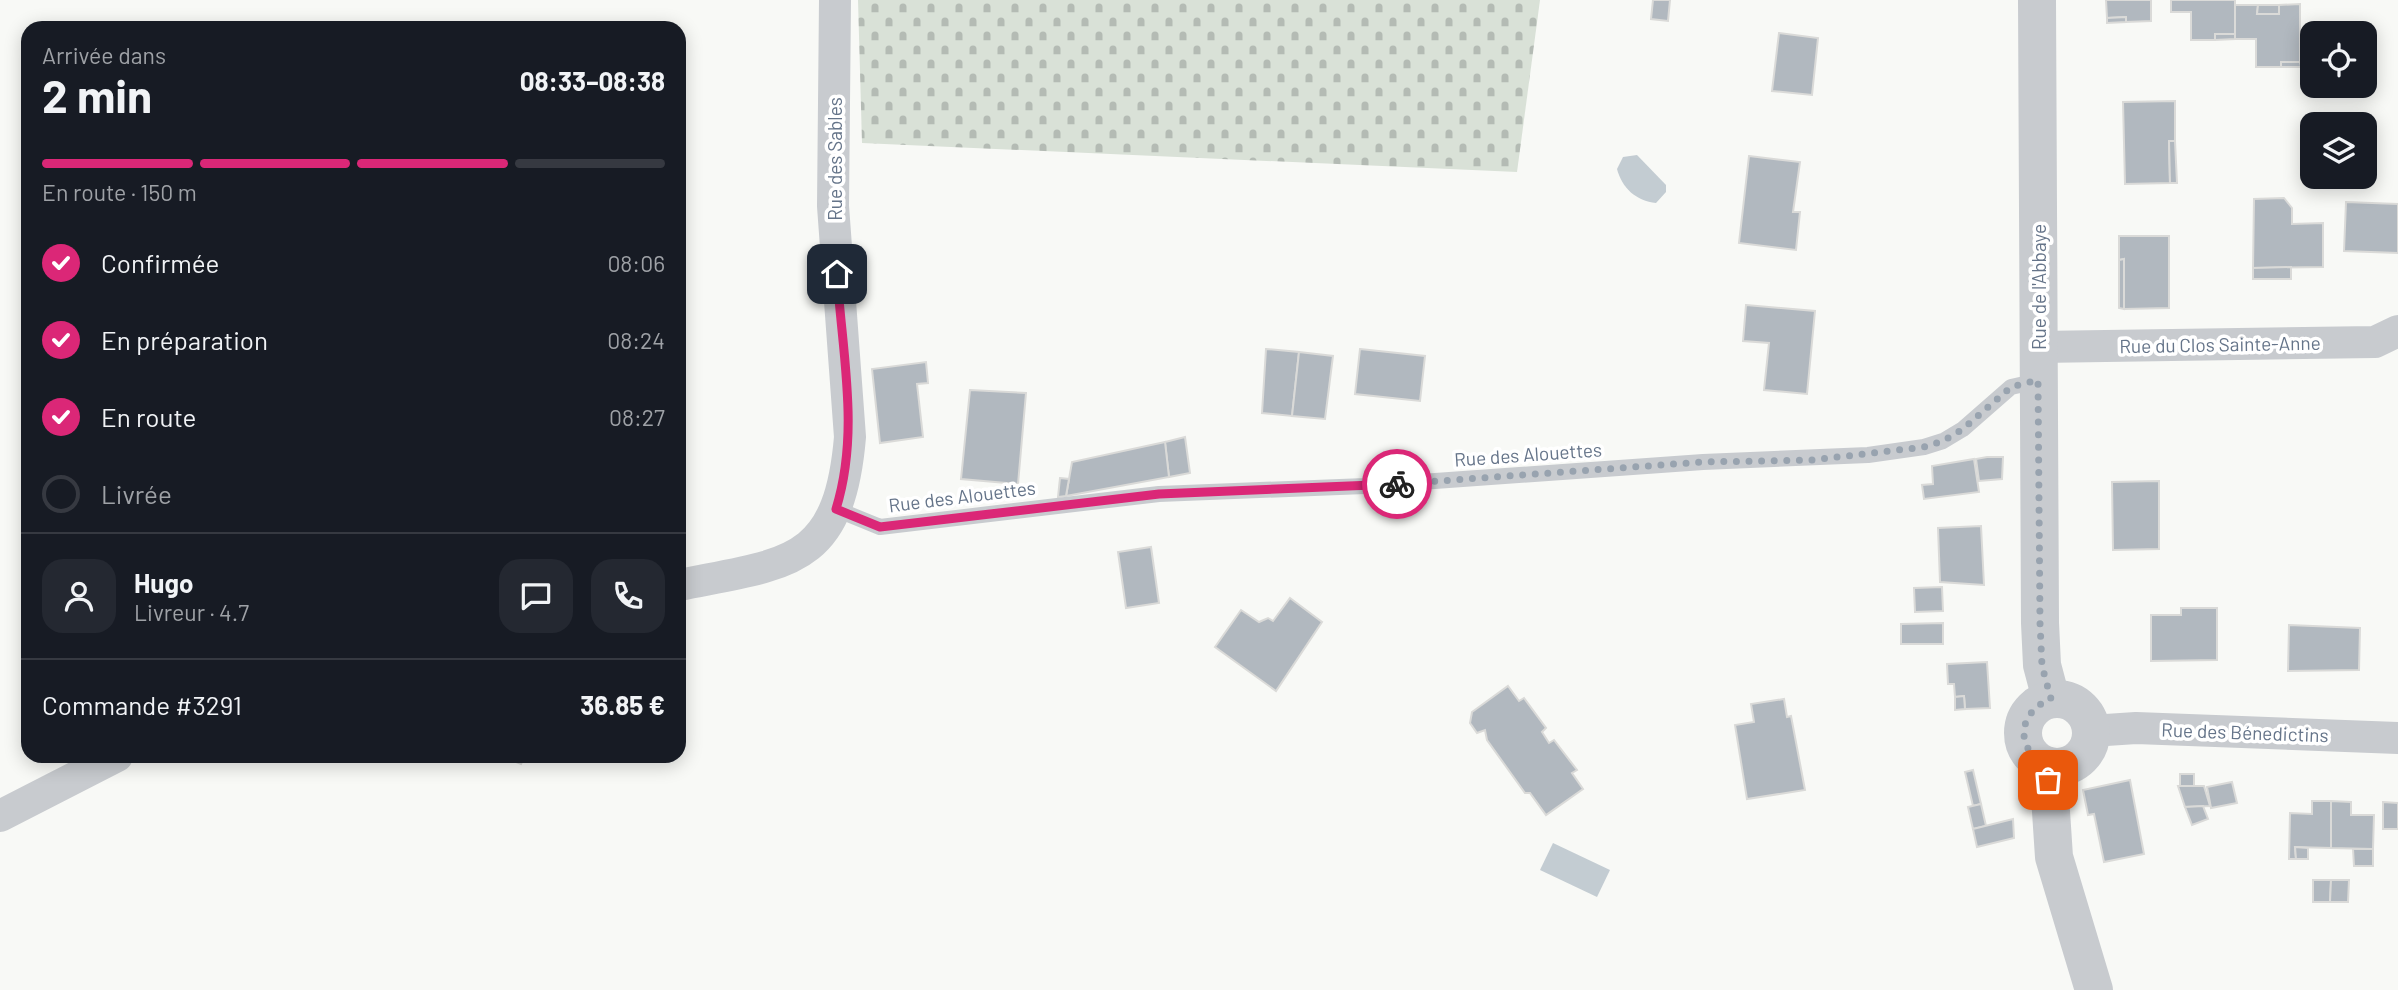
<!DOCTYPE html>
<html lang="fr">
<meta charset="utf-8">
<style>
body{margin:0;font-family:Barlow,sans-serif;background:#242831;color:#f1f3f6;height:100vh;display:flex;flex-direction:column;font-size:26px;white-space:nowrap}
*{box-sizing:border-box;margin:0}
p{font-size:23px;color:#9ea1a6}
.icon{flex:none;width:38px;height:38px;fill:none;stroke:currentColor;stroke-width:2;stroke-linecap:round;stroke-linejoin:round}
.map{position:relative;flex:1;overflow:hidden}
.sheet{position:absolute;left:21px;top:21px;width:665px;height:742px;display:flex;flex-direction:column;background:#171b24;border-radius:21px;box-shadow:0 4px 18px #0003}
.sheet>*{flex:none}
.buttons{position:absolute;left:2300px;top:21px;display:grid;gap:14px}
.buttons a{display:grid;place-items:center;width:77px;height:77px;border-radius:14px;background:#171b24;box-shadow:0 4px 18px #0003;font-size:35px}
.pin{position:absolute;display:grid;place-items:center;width:60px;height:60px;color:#fff;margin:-30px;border-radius:14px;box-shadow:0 4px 10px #0006}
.courier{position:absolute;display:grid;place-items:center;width:70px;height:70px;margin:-35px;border:5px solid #db2777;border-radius:50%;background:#fff;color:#222;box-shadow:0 2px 9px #0007}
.overview em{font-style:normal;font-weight:700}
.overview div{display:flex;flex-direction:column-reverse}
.overview{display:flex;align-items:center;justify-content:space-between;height:119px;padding:0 21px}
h1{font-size:46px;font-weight:700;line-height:52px}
.bar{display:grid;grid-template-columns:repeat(4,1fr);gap:10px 7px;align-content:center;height:84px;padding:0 21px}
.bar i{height:9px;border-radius:5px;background:#363941}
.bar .on{background:#db2777}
.bar p{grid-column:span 4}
.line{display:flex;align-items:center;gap:18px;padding:0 21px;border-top:2px solid #363941}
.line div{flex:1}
.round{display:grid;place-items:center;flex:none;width:74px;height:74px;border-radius:21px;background:#242831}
ol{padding:0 21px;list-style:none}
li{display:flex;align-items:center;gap:21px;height:77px}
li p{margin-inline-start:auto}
li .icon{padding:7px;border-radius:50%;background:#db2777;color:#fff;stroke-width:4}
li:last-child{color:#9ea1a6}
li i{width:38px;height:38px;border:4px solid #363941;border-radius:50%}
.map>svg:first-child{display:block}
.cemetery{fill:url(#cemetery-stones)}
.water{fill:#c3ccd2}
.building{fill:#b1b8bf;stroke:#dadad8;stroke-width:2}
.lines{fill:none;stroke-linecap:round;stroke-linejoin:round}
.service{stroke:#c8cbcf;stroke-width:16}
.minor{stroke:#c8cbcf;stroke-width:32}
.tertiary{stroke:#c8cbcf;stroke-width:38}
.done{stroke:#98a3af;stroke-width:7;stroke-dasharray:0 12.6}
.route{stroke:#db2777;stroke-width:9}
.labels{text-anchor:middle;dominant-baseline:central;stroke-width:7;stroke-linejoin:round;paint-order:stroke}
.street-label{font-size:19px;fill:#657489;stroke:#fff}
</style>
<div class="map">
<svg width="2398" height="990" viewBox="0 0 2398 990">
<defs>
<pattern id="cemetery-stones" width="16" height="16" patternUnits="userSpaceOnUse" patternTransform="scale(1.75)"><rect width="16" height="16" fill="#d9e1d7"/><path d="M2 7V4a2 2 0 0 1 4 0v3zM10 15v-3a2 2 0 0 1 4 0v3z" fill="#b4bbb4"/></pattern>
</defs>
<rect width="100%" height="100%" fill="#f8f9f6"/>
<!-- cemetery -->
<path class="cemetery" d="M858 0H1540L1517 172 862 143Z"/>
<!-- water -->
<g class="water">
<path d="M1637 155 1666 185V192L1656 203C1636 201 1622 188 1617 169L1623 157Z"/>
<path d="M1553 843 1610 870 1597 897 1540 870Z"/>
</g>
<!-- building -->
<g class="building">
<path d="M1653 0H1670L1668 21 1651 19Z"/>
<path d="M2106 0H2151V21L2126 22V17L2107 18Z"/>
<path d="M2171 0H2235V34H2215V40H2191V12H2171Z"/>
<path d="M2300 4V62H2281V67H2256V39H2235V5H2258L2257 14H2279V5Z"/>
<path d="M2258 5H2279V14H2257Z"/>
<path d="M2126 17V22L2107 23V18Z"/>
<path d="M1779 33 1818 38 1812 95 1772 91Z"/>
<path d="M2215 34H2235V39L2215 40Z"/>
<path d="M2281 62H2300L2301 67H2281Z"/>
<path d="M2175 101V141H2169L2170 183 2125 184 2123 102Z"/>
<path d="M2169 141H2175L2177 183H2170Z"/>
<path d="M1749 156 1800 162 1793 212H1800L1796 250 1739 243Z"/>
<path d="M2284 198 2292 208V224L2323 223V267L2253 268 2254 199Z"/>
<path d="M2346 202 2398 204V253L2344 251Z"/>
<path d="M2119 236H2169V308L2124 309V259L2119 260Z"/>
<path d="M2124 259V309L2119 308V260Z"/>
<path d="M2291 267V279H2253V268Z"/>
<path d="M1746 305 1815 311 1807 394 1764 390 1769 343 1743 341Z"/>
<path d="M1266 349 1299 352 1292 416 1262 413Z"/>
<path d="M1360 349 1425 356 1420 401 1355 394Z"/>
<path d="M1299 352 1333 356 1325 419 1292 416Z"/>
<path d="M926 362 928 383 917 384 923 437 880 443 872 369Z"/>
<path d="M970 390 1026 393 1018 484 961 479Z"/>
<path d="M1185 437 1190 473 1169 477 1165 442Z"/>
<path d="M1165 442 1169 477 1066 496 1072 462Z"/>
<path d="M1987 457H2003L2002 479 1979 481 1976 459Z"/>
<path d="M1974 459 1979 492 1924 499 1922 485 1933 484 1932 466Z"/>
<path d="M1060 478 1069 479 1066 496 1058 497Z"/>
<path d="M2159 481V549L2113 550 2112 482Z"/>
<path d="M1981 526 1984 585 1940 582 1938 528Z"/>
<path d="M1151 547 1159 603 1126 608 1118 552Z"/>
<path d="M1942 587 1943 611 1915 612 1914 588Z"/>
<path d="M1290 598 1322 622 1276 691 1215 647 1241 610 1259 622 1268 618 1273 621Z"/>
<path d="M2181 608H2217V660L2151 661V615H2181Z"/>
<path d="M1943 623V644H1901V624Z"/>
<path d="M2289 625 2360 628 2359 670 2288 671Z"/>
<path d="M1987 662 1990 708 1965 709 1964 696 1955 697 1954 684H1948L1947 664Z"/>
<path d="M1508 686 1519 701 1524 698 1546 728 1542 732 1549 743 1554 740 1577 770 1572 773 1583 789 1546 815 1530 793H1525L1487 740 1485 730 1477 733 1470 723 1472 712Z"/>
<path d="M1964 696 1965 709 1955 710V697Z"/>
<path d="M1784 699 1787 717 1791 716 1805 790 1747 799 1735 725 1754 722 1751 704Z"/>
<path d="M501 756H525L521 764Z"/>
<path d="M1973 770 1981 804 1973 806 1965 772Z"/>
<rect x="2180" y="774" width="14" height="12"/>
<path d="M2130 780 2144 854 2104 862 2094 814 2088 815 2083 790Z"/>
<path d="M2232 782 2237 803 2211 808 2207 787Z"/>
<path d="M2178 786H2204L2210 806 2185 807Z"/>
<path d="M2312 801H2331V848L2295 847 2296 859H2289L2290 813 2312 814Z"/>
<path d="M2331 801 2351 802V815H2374L2373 849 2331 848Z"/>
<path d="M2383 802 2398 803V829H2383Z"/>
<path d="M1981 804 1986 826 1973 829 1968 807Z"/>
<path d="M2203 806 2208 819 2192 825 2185 807Z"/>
<path d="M2013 819 2014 838 1977 847 1973 829Z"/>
<path d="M2295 847 2308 848V859H2296Z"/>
<path d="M2353 849H2373V866H2354Z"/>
<path d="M2313 880H2331L2330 902H2313Z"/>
<path d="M2331 880H2349L2348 902H2330Z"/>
</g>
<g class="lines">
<!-- service -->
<path class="service" d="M836 509 880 527 1159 494 1365 486 1703 462 1868 455 1924 447 1943 441 1963 429 2011 387 2038 381"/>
<!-- minor -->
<g class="minor">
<path d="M2039 347 2375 342 2398 331"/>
<path d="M679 585C788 563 839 566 850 437L833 206 835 0"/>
<path d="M2091 731 2136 728 2398 738"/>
<path d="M0 816 117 756"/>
</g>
<!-- tertiary -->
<g class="tertiary">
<path d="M2037 0 2040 623 2042 665 2051 699"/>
<circle cx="2057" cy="733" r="34"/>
<path d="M2048 766 2054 857 2094 990"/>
</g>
</g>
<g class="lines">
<!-- done -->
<path class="done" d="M1397 484 1703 462 1812 460 1924 447 1943 441 1963 429 2011 387 2038 380 2040 623 2042 666 2051 699C2017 712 2014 750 2048 766V780"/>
<!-- route -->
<path class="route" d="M837 274C842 353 860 432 836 509L880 527 1159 494 1397 484"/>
</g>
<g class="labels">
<!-- street labels -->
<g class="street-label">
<text transform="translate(834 159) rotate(-90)">Rue des Sables</text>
<text transform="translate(2038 287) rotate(-90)">Rue de l'Abbaye</text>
<text transform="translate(2220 344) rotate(-1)">Rue du Clos Sainte-Anne</text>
<text transform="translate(1528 454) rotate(-4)">Rue des Alouettes</text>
<text transform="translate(962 496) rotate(-7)">Rue des Alouettes</text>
<text transform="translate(2245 732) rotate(2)">Rue des Bénedictins</text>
</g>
</g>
</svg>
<div class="buttons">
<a><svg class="icon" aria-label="locate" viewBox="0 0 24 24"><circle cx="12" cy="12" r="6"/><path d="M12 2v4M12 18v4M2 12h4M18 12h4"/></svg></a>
<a><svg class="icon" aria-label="layers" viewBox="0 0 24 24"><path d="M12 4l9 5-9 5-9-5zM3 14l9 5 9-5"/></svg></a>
</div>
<div class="pin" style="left:2048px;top:780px;background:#ea580c"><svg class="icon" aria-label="bag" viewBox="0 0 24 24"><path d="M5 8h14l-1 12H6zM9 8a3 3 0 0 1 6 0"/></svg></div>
<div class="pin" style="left:837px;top:274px;background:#1f2937"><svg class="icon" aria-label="home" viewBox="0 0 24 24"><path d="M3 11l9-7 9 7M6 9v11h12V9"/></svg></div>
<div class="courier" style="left:1397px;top:484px"><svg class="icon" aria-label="bike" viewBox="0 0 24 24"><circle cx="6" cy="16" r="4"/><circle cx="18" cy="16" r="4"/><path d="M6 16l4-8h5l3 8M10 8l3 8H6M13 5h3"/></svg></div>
<section class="sheet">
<div class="overview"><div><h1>2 min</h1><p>Arrivée dans</p></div><em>08:33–08:38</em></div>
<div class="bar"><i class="on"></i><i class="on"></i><i class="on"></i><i></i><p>En route · 150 m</p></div>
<ol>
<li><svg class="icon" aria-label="check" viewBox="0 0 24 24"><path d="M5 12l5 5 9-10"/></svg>Confirmée<p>08:06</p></li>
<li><svg class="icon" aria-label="check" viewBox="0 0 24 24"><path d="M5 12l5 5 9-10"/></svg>En préparation<p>08:24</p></li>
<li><svg class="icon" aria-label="check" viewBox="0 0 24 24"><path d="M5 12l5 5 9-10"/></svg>En route<p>08:27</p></li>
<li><i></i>Livrée</li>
</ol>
<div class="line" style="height:126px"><a class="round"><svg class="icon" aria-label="person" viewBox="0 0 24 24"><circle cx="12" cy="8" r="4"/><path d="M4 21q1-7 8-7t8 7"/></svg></a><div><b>Hugo</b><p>Livreur · 4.7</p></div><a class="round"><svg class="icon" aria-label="chat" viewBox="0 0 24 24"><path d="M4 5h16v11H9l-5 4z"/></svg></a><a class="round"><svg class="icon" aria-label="phone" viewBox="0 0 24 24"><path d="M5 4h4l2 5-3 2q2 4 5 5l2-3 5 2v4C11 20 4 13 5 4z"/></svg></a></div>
<div class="line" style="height:91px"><div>Commande #3291</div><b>36.85 €</b></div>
</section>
</div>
